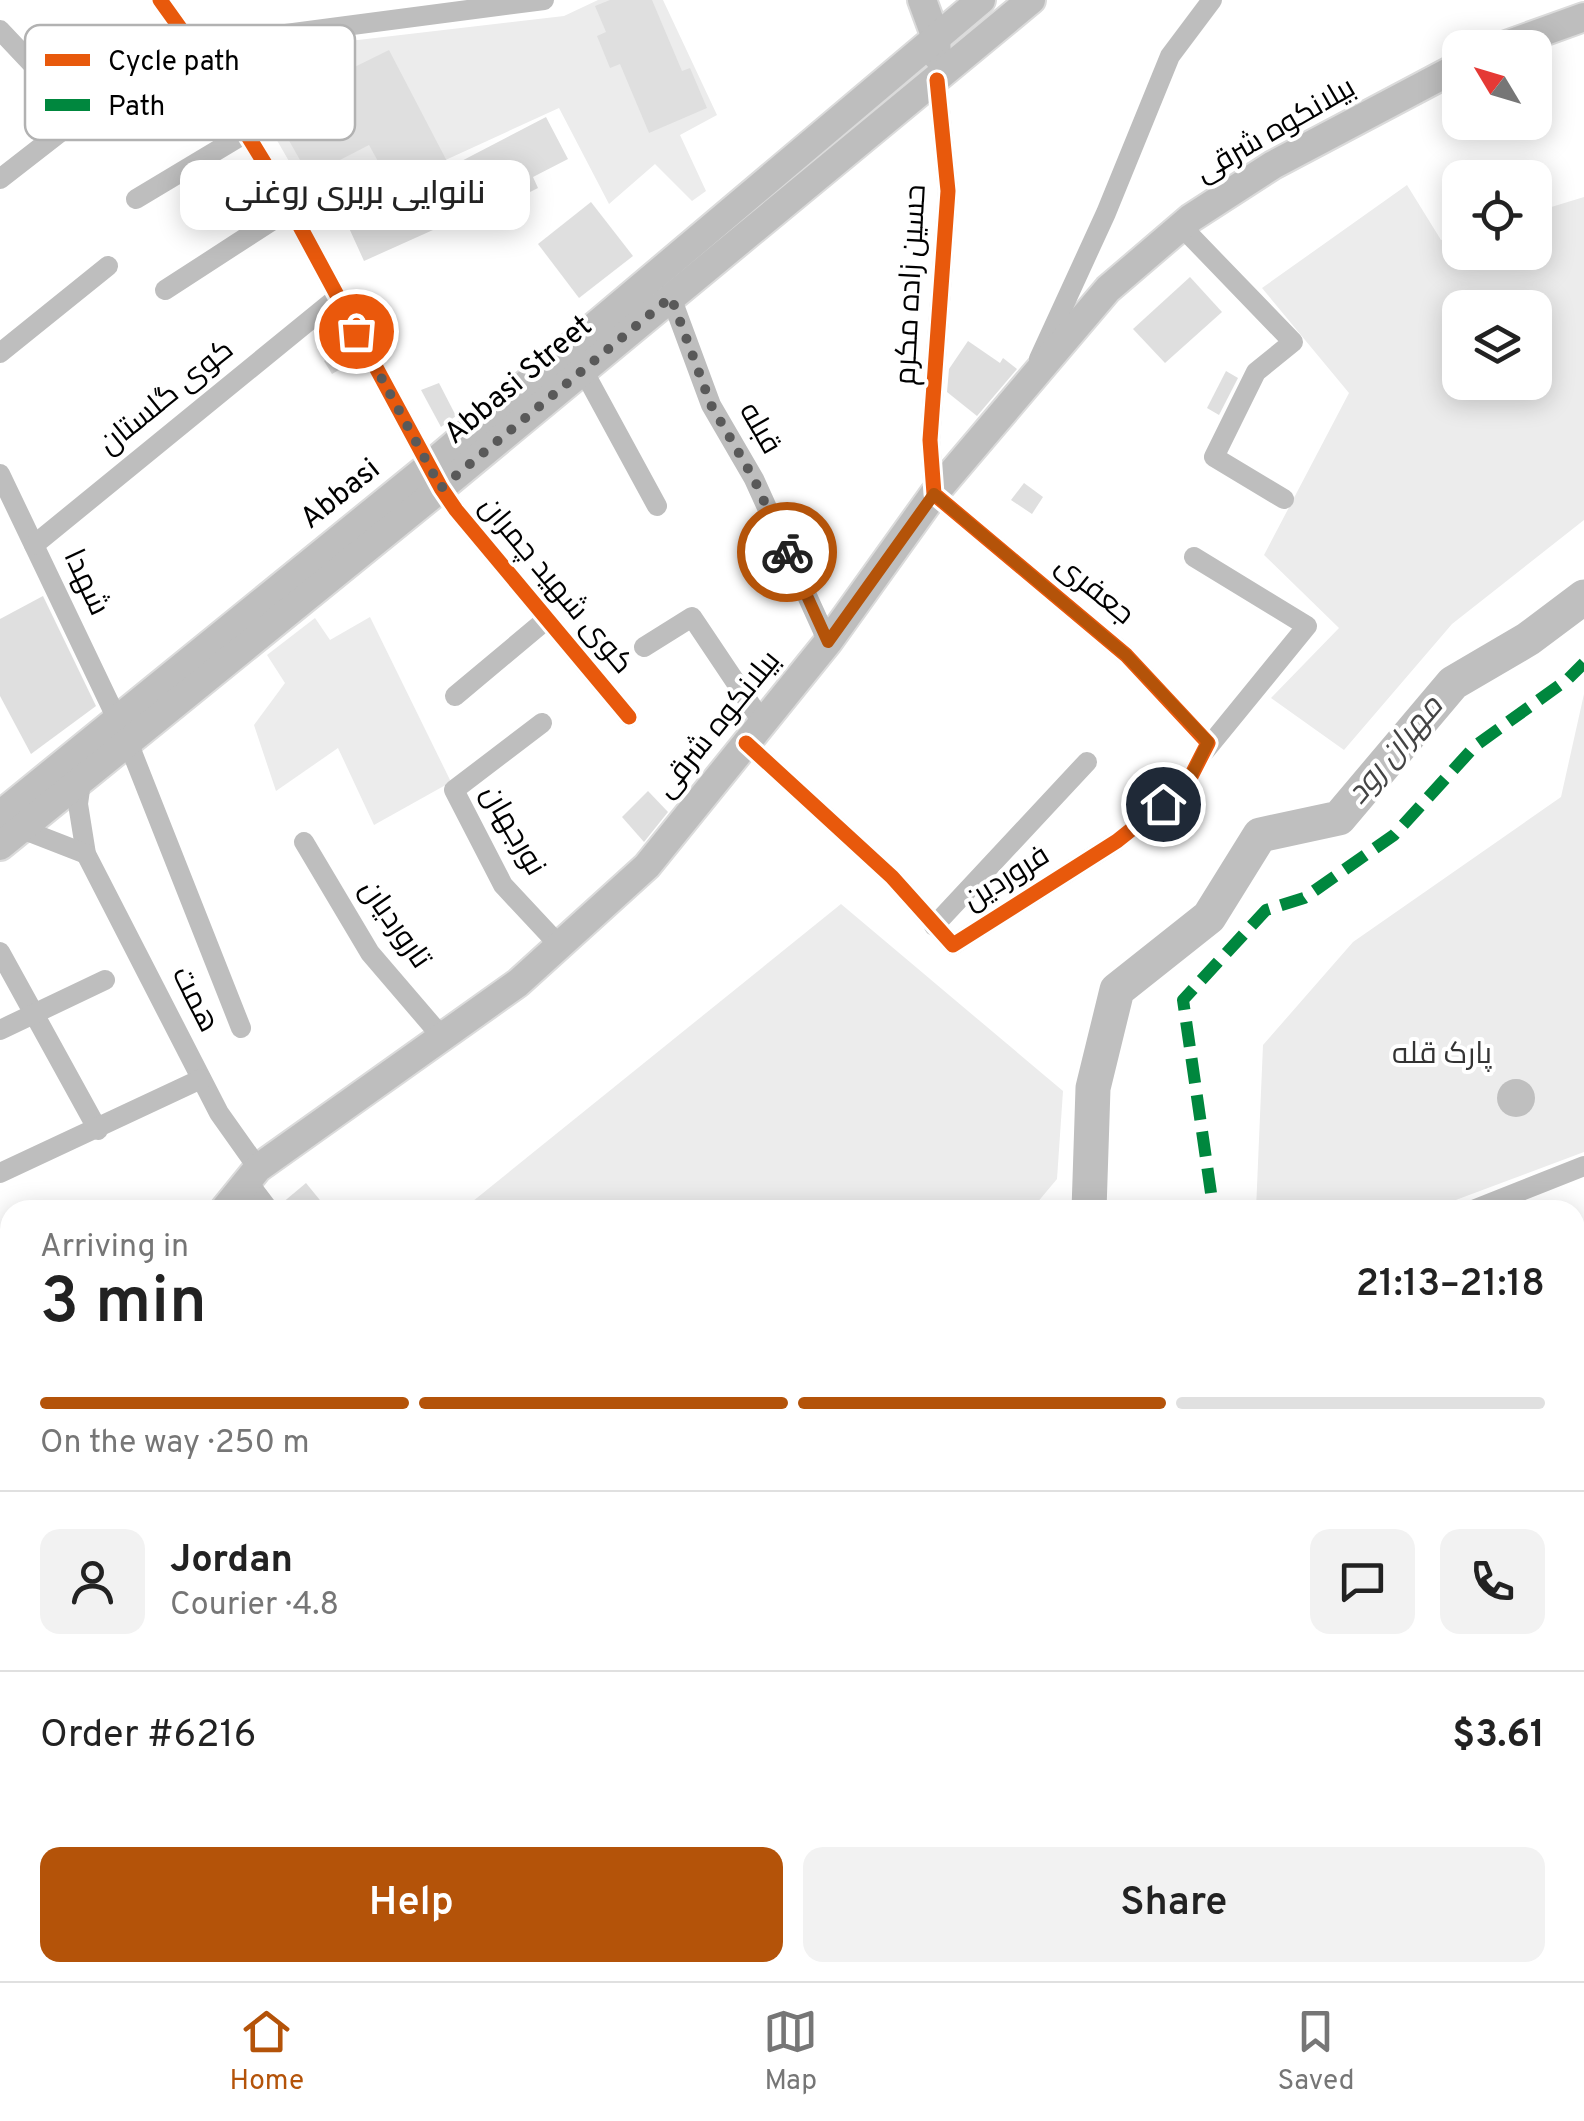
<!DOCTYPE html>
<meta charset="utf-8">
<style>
body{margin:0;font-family:Overpass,Cairo,sans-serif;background:#f2f2f2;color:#222;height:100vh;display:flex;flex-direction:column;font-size:38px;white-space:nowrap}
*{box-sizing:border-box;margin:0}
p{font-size:32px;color:#767676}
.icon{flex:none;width:55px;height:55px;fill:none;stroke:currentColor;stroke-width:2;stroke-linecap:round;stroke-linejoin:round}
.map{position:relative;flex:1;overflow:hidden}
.drawer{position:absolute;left:0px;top:1200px;width:1585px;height:782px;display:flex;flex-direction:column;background:#fff;border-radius:30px 30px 0 0;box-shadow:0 5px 25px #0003}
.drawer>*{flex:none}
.needle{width:65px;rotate:308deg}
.fabs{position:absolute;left:1442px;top:30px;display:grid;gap:20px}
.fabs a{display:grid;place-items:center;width:110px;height:110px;border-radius:20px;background:#fff;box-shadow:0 5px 25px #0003;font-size:50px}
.pin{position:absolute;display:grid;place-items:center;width:85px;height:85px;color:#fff;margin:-42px;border:5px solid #fff;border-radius:50%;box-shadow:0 2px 10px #0007}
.courier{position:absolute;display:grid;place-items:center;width:100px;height:100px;margin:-50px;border:8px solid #b45309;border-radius:50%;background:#fff;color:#222;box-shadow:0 2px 12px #0007}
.bubble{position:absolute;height:70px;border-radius:20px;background:#fff;box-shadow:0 5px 25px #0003;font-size:32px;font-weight:600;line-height:70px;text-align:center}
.summary em{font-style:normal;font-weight:600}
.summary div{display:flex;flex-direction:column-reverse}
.summary{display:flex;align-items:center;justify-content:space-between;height:170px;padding:0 40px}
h1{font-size:65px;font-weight:600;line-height:75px}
.bar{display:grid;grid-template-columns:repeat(4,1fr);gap:15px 10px;align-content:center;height:120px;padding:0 40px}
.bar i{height:12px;border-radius:8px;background:#e0e0e0}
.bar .active{background:#b45309}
.bar p{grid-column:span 4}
.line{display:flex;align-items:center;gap:25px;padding:0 40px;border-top:2px solid #e0e0e0}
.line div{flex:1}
.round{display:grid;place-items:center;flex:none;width:105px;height:105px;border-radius:20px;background:#f2f2f2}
.primary-button{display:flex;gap:20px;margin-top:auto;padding:20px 40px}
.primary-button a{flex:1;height:115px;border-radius:20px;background:#b45309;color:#fff;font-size:40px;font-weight:600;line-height:115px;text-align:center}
.primary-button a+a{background:#f2f2f2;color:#222}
.tab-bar{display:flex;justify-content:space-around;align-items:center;height:140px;border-top:2px solid #e0e0e0;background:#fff;font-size:28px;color:#767676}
.tab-bar a{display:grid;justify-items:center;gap:5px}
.tab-bar .active{color:#b45309}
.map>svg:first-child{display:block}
.green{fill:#ececec;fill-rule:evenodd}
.water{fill:#bfbfbf}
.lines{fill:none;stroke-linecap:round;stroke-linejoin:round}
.river{stroke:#bfbfbf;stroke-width:35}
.building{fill:#dfdfdf}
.major-casing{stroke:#dbdbdb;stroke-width:32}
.minor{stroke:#bebebe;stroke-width:20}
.major{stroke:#bebebe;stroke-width:28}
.quiet{stroke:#00873e;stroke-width:12;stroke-dasharray:25 12;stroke-linecap:butt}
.cycleway-casing{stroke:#fff;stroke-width:21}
.cycleway{stroke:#e8590c;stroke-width:15}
.done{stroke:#595959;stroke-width:10;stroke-dasharray:0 18}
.route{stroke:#b45309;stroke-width:12}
.labels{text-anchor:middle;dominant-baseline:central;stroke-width:8;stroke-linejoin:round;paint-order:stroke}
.street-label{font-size:30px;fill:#000;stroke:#fff}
.park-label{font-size:30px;fill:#333;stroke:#fff}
.water-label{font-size:32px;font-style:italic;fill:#444;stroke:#fff}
.key{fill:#fff;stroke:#b2b2b2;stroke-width:2.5}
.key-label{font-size:28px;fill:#000}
</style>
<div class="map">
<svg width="1584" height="1981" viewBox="0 0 1584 1981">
<rect width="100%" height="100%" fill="#fff"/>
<!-- green -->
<g class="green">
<path d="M598 0H663L717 115 680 135 706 191 692 201 655 164 609 204 559 108 321 217 243 81 255 52 564 16Z"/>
<path d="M1407 185 1441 240 1460 234V252H1535V212L1584 197V520L1452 624 1344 750 1271 698 1339 628 1264 555 1349 393 1262 288ZM1460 308H1535V382H1460Z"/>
<path d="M370 617 451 782 374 825 338 748 276 791 254 725 285 683 267 655 315 618 330 640Z"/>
<path d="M1584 694V1152L1429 1210H1256L1263 1045 1353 942 1561 797Z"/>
<path d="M841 904 1063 1091 1057 1179 1031 1210H462Z"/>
</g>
<!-- water -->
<circle class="water" cx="1516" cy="1098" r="19"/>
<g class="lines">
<!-- river -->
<g class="river">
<path d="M1089 1210 1093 1088 1117 990 1209 917 1260 835 1339 818 1453 683 1528 639 1584 597"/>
<path d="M0 1885 10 1880"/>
</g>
</g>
<!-- building -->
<g class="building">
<path d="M610 0H652L682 71 690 68 707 108 649 133 620 64 610 68 597 36 606 32 595 6Z"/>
<path d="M389 50 450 167 546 117 568 159 533 177 538 188 516 199 511 189 473 212 364 261 344 217 396 194 369 145 309 176 256 82 297 60 312 88Z"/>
<path d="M591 202 633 256 579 298 538 244Z"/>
<path d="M1190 277 1222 312 1165 363 1133 329Z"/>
<path d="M968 341 1000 363 1003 358 1017 369 977 416 947 392 949 369Z"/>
<path d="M341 349 349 364 332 374 324 361Z"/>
<path d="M1226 371 1238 378 1219 415 1207 408Z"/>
<path d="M439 383 456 416 441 427 421 390Z"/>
<path d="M1024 483 1043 497 1032 514 1011 500Z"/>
<path d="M43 596 96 706 31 754 0 696V619Z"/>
<path d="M648 791 668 812 644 842 622 817Z"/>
<path d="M306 1183 328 1210H283L281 1204Z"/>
</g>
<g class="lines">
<!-- major casing -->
<g class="major-casing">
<g id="major">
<path d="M922 0 936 38 937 56"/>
<path d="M1498 48 1584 17"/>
<path d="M0 815 428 467 981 0"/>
<path d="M0 846 441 488 1031 0"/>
<path d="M224 1210 258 1168 518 983 647 866 828 642 934 494 1108 289 1191 218 1273 165 1460 66"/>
<path d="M0 1526 10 1512"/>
</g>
</g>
<!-- minor -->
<g class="minor">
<path d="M160 0 193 46 276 182 441 488 456 510 629 717"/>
<path d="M0 30 81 116"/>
<path d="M0 179 81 116 193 46 544 0"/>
<path d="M136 199 246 133"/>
<path d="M1181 226 1293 342 1256 372 1214 457 1284 499"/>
<path d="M165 290 290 209"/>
<path d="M671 297 711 405 754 479 828 642"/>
<path d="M0 353 108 266"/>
<path d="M1039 359 1106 213 1170 56 1212 0"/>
<path d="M583 370 657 506"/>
<path d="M0 474 128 742 241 1028"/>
<path d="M34 545 338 297"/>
<path d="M1194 557 1307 626 1205 751"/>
<path d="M644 647 692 617 763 723"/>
<path d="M455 696 547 619"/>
<path d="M542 723 454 790 503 885 559 945"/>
<path d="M746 743 892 877 953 945 1117 841 1186 786 1208 743 1126 655 934 494 930 440 948 191 937 80"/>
<path d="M82 775 78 804 86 854 219 1113 258 1168"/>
<path d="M14 826 86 854"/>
<path d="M304 842 370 953 442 1037"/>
<path d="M934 926 1087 762"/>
<path d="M0 952 98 1130"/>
<path d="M0 1030 105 980"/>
<path d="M0 1173 201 1079"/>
<path d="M247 1181 269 1210"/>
<path d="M1473 1210 1584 1166"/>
<path d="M1575 1324 1580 1322"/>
<path d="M0 1371 10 1377"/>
<path d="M1575 1551 1584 1539"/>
<path d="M1575 1641 1584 1643"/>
<path d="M0 1731 10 1730"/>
<path d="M1575 1762 1584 1761"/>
<path d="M0 1962 10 1955"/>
<path d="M527 1972 531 1981"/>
<path d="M283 1981 286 1972"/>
<path d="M905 1981 916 1972"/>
</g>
<!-- major -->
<use href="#major" class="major"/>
<!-- quiet -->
<path class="quiet" d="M1211 1193 1183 1000 1266 910 1304 898 1394 835 1475 746 1568 679 1584 663"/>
<!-- cycleway casing -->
<g class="cycleway-casing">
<g id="cycleway">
<path d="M160 0 193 46 276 182 441 488 456 510 629 717"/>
<path d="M746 743 892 877 953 945 1117 841 1186 786 1208 743 1126 655 934 494 930 440 948 191 937 80"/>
</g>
</g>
<!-- cycleway -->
<use href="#cycleway" class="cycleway"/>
</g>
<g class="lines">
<!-- done -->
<path class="done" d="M356 331 441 488 671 297 711 405 754 479 787 552"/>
<!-- route -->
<path class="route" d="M787 552 828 642 934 494 1126 655 1208 742 1186 786 1163 804"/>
</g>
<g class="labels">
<!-- street labels -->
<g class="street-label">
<text transform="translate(1276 131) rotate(-30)">بیلانکوه شرقی</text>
<text transform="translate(912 285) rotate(-87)">حسین زاده مکرم</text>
<text transform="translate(519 381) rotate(-40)">Abbasi Street</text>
<text transform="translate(167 398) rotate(-39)">کوی گلستان</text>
<text transform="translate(759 429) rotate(60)">قبله</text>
<text transform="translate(341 495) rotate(-39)">Abbasi</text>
<text transform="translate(85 583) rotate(65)">شهدا</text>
<text transform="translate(555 586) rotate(50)">کوی شهید چمران</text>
<text transform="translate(1094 591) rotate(39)">جعفری</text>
<text transform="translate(719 725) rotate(-51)">بیلانکوه شرقی</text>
<text transform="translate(512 831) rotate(60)">نورجهان</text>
<text transform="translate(1007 879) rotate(-32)">فروردین</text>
<text transform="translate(394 925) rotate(55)">تاروردیان</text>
<text transform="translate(194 1000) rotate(63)">همت</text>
</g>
<!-- park labels -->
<g class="park-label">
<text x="1442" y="1055">پارک قله</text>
</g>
<!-- water labels -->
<g class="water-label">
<text transform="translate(1396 751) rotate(-50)">مهران رود</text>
</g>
</g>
<!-- legend -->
<rect x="25" y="25" width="330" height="115" rx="15" class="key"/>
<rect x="45" y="54" width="45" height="12" fill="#e8590c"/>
<rect x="45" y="99" width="45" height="12" fill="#00873e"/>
<g class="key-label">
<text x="108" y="70">Cycle path</text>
<text x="108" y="115">Path</text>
</g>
</svg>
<div class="fabs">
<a><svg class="needle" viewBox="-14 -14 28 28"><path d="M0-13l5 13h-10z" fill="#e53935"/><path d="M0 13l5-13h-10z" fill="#767676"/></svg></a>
<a><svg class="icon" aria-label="locate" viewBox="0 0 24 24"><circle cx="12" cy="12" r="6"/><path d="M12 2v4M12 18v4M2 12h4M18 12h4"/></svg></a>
<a><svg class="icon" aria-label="layers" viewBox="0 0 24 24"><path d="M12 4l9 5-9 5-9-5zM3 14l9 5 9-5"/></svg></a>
</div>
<div class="pin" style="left:356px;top:331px;background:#ea580c"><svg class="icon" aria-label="bag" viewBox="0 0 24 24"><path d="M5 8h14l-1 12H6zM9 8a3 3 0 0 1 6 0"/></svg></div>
<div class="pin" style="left:1163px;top:804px;background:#1f2937"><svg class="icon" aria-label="home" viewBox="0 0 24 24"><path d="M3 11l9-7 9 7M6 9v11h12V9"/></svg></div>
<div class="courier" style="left:787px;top:552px"><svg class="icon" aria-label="bike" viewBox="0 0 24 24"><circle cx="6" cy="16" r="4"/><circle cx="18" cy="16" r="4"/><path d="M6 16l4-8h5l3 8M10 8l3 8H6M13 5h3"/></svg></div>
<div class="bubble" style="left:180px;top:160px;width:350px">نانوایی بربری روغنی</div>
<section class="drawer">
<div class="summary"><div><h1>3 min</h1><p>Arriving in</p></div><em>21:13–21:18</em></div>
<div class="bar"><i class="active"></i><i class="active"></i><i class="active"></i><i></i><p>On the way · 250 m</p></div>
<div class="line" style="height:180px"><a class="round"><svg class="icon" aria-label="person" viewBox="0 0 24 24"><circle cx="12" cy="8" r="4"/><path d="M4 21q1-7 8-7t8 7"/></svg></a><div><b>Jordan</b><p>Courier · 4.8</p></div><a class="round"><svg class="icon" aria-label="chat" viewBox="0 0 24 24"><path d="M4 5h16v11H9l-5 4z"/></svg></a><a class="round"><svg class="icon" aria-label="phone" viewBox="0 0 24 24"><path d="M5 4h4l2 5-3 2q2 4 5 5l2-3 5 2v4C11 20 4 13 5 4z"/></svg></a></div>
<div class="line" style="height:130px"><div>Order #6216</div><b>$3.61</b></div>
<div class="primary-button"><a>Help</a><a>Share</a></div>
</section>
</div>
<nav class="tab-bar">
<a class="active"><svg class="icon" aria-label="home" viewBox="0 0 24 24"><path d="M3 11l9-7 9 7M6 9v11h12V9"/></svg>Home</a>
<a><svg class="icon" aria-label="map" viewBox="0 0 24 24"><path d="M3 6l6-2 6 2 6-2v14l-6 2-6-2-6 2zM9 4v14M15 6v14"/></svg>Map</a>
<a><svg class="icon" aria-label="saved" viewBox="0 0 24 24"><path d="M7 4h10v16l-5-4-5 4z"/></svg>Saved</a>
</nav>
